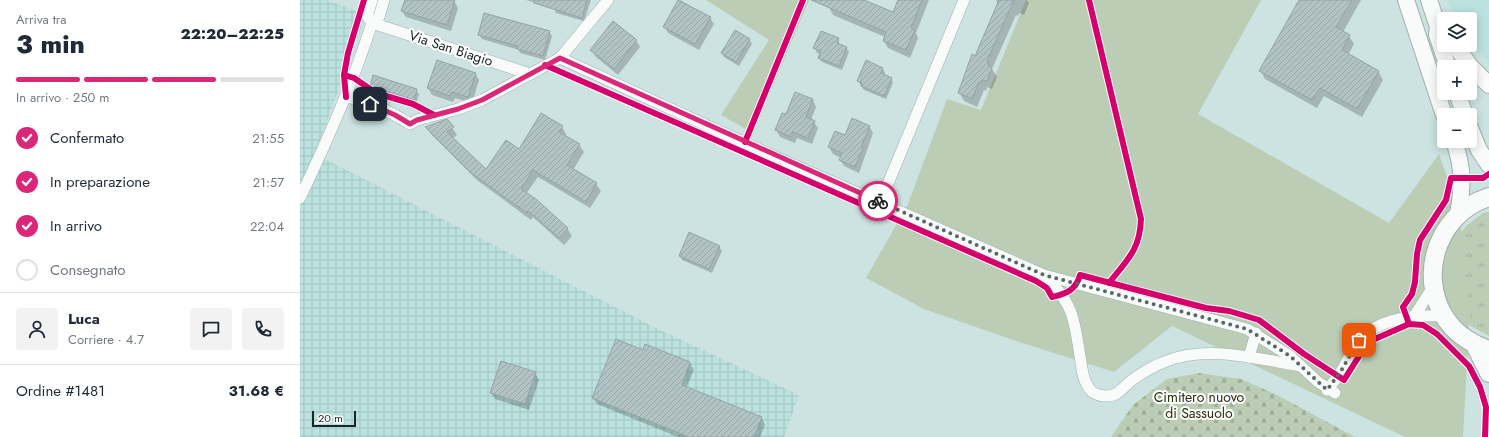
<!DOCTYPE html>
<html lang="it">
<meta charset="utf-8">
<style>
body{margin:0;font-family:Jost,sans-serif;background:#f2f2f3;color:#1f2937;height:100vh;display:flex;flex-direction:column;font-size:15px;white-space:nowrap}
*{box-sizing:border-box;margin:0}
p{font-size:13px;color:#747a83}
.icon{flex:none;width:22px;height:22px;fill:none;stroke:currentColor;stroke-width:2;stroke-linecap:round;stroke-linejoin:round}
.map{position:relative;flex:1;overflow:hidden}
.details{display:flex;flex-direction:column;background:#fff;width:300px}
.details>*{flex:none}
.buttons{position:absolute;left:1137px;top:12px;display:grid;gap:8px}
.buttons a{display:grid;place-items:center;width:40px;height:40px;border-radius:4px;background:#fff;box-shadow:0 2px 10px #0003;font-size:20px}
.scale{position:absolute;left:12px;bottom:10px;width:44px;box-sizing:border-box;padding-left:4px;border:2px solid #172826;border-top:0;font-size:11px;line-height:14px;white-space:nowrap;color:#172826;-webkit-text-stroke:3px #fff;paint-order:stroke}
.pin{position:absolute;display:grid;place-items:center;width:34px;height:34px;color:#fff;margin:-17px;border-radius:8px;box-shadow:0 2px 6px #0006}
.courier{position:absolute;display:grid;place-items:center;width:40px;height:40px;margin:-20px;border:3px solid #db2777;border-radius:50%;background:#fff;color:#222;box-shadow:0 1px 5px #0007}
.overview em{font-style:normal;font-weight:800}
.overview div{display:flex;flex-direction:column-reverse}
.overview{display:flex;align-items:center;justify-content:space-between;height:68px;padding:0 16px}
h1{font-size:26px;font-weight:800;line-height:30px}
.bar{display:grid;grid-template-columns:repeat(4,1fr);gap:6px 4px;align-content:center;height:48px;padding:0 16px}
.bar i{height:5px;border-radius:3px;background:#e0e1e3}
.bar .on{background:#db2777}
.bar p{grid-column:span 4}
.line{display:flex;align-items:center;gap:10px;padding:0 16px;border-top:1px solid #e0e1e3}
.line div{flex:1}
.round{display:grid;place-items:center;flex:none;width:42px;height:42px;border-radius:4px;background:#f2f2f3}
ol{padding:0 16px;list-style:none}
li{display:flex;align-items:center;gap:12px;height:44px}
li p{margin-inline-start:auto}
li .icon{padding:4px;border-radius:50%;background:#db2777;color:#fff;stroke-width:4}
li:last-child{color:#747a83}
li i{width:22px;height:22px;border:2px solid #e0e1e3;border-radius:50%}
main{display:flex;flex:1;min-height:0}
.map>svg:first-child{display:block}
.built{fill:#bce2df}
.industrial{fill:url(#industrial-grid)}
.grass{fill:url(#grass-tufts)}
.cemetery{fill:url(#cemetery-stones)}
.park{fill:#bbceb5}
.shadow{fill:#0003}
.building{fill:url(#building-hatch);stroke:#93a4a6}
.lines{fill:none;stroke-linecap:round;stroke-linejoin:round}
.minor-casing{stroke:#9eafae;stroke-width:12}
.secondary-casing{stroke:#9eafae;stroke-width:18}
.primary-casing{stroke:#9eafae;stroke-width:20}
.minor{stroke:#f8fbfa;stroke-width:11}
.secondary{stroke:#f8fbfa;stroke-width:16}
.primary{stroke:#f8fbfa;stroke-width:18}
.cycleway-casing{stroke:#fff;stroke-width:8}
.cycleway{stroke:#d6006c;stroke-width:6}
.done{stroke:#576967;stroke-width:4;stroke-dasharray:0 7.2}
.route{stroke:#db2777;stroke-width:5}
.labels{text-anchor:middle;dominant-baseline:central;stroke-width:4;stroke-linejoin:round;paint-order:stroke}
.street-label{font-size:14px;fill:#172826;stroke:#fff}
.park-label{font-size:14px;fill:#262f0c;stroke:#fff}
</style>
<main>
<section class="details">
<div class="overview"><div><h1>3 min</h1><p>Arriva tra</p></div><em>22:20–22:25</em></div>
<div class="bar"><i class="on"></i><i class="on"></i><i class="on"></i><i></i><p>In arrivo · 250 m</p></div>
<ol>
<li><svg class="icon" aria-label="check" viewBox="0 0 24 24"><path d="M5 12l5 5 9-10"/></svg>Confermato<p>21:55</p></li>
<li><svg class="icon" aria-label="check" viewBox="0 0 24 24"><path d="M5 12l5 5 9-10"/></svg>In preparazione<p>21:57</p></li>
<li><svg class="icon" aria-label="check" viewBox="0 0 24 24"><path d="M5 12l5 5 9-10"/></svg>In arrivo<p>22:04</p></li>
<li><i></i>Consegnato</li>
</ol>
<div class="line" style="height:72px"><a class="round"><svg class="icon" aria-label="person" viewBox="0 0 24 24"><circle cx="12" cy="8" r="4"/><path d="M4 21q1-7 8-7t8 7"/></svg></a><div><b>Luca</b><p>Corriere · 4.7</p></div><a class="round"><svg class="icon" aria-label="chat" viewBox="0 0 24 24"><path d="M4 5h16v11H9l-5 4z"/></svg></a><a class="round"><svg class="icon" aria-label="phone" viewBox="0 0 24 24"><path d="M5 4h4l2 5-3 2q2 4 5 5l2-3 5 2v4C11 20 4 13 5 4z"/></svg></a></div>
<div class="line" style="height:52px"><div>Ordine #1481</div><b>31.68 €</b></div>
</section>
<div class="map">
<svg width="1189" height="437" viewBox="0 0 1189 437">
<defs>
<pattern id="industrial-grid" width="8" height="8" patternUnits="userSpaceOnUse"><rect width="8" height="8" fill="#bce2df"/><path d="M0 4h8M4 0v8" fill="none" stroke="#a1c2bf"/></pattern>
<pattern id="grass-tufts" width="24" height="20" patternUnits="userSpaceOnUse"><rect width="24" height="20" fill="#bbceb5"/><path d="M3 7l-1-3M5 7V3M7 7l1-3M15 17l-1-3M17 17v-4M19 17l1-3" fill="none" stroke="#a0b19c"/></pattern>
<pattern id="cemetery-stones" width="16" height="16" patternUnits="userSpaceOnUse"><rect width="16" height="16" fill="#bbceb5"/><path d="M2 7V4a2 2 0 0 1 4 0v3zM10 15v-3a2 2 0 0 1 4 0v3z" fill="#a0b19c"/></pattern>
<pattern id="building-hatch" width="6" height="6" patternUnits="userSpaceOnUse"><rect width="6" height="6" fill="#b2c3c5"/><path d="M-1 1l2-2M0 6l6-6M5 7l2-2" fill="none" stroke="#98a8a9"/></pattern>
</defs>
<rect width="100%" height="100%" fill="#cde3e1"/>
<!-- built -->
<path class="built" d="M1148 0H1189V62L1169 45 1170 19H1155Z"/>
<!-- industrial -->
<path class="industrial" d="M0 0H26L66 14 15 154 358 329 499 395 484 437H0Z"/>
<!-- grass -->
<path class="grass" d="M1189 212V336L1171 326 1156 309 1153 242 1166 226 1183 213Z"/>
<!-- cemetery -->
<path class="cemetery" d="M899 373 941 379 975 394 1055 437H811L833 405 867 379Z"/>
<!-- park -->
<g class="park">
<path d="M406 0H509L453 133 421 115 469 40Z"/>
<path d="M726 0H961L898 114 1089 223 1139 154 1159 211 1170 311 1163 437H1105L872 326 814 372 719 342 624 309 566 278 608 204 647 99 681 110Z"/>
</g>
<!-- shadow -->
<g class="shadow">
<path d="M106 0 154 1 158 8 151 31 106 17 102 11Z"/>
<path d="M226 0H291L284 21 256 13 254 8Z"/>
<path d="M380 0 410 18 414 24 399 50 368 33 365 27Z"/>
<path d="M532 0H562L593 13 599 0H629L616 33 618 38 610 58 588 48 584 41 585 37 533 15 529 7Z"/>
<path d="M696 0H727L729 3 724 15 719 13 718 16 716 15 692 69 697 77 692 89 687 87 686 91 684 90 677 107 664 101 659 92 698 4Z"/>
<path d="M1000 0H1061L1043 32 1049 36 1054 44 1048 55 1078 71 1083 80 1062 117 1024 96 1017 108 965 79 961 71Z"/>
<path d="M436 31 450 40 452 44 439 66 424 57 422 53Z"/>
<path d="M249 32 252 36 245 60 220 53 219 50 182 39 179 35Z"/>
<path d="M538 39 540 45 546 48 549 52 542 70 522 62 519 58 521 54 517 53 515 48Z"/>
<path d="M336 40 340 47 318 75 295 56 292 50Z"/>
<path d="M566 62 583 69 585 73 584 76 591 78 593 83 586 99 564 90 558 81Z"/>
<path d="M175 73 179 80 172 103 155 98 153 102 132 95 128 88Z"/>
<path d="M71 86 116 90 119 94 116 104 73 90Z"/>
<path d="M496 93 513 100 516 107 511 120 514 122 518 128 512 144 497 138 495 143 480 137 476 130 487 115Z"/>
<path d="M147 120 157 135 153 138 186 171 219 150 262 127 266 134 265 136 279 145 284 152 273 170 296 184 301 191 290 208 238 177 226 194 267 228 272 236 264 245 233 217 231 220 177 180 131 134 127 127Z"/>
<path d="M569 126 573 133 559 173 544 166 540 160 541 158 533 154 529 147 545 136Z"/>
<path d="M419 247 422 251 412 273 382 260 380 256Z"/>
<path d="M346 345 390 363 394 370 386 388 462 418 465 425 460 437H378L297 404 293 398 343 351Z"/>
<path d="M235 373 239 380 229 410 195 399 191 393Z"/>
</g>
<!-- building -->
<g class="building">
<path d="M105 0H155L147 25 101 11Z"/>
<path d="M235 0H287L282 18 234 3Z"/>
<path d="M378 0 411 17 395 44 363 27Z"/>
<path d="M511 0H564L593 12 598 0H622L611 28 615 30 606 50 583 41 586 32Z"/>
<path d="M699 0H714L687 61 689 62 688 66 692 68 687 81 682 80 681 83 679 82 672 99 658 93 672 54 675 56Z"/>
<path d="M999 0H1052L1036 27 1050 35 1042 50 1079 71 1057 109 1020 88 1012 100 959 71Z"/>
<path d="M184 13 250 31 243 56 217 49 218 46 178 35Z"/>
<path d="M313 21 337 40 314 69 290 50Z"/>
<path d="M435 30 450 39 436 62 421 53Z"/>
<path d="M521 31 539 38 537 43 547 47 539 66 518 58 521 51 513 48Z"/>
<path d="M137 60 176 73 168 97 151 92 150 96 127 88Z"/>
<path d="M566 60 583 68 581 73 592 78 584 96 561 86 562 83 557 81Z"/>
<path d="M73 75 117 89 114 100 70 86Z"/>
<path d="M495 92 513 99 506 117 515 121 508 138 493 132 491 137 475 130 482 113 486 114Z"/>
<path d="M241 113 263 126 259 132 280 144 267 165 297 183 286 202 233 170 221 189 236 199 268 228 259 238 228 211 227 213 171 173 125 127 147 119 154 127 147 132 186 169 206 140 219 149Z"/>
<path d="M552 118 570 126 561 147 563 148 555 167 539 160 542 153 528 147 535 131 545 135Z"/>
<path d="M389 232 420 246 409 269 379 256Z"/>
<path d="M316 339 343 350 345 344 390 362 382 385 462 417 454 437H389L292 398Z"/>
<path d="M201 361 236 372 225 404 190 393Z"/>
</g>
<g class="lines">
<!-- minor casing -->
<g class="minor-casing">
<g id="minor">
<path d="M72 23 230 74"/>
<path d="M72 23 67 16 72 0"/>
<path d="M260 58 478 158 744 275 947 329 990 356 1018 382 1035 393"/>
<path d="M46 97C69 101 91 112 110 124L117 120 158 109 182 100 260 58 308 0"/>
<path d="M0 198C28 139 52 85 72 23L79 17 84 0"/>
<path d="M580 203 664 0"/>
<path d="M745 276C774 305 774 318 780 356 782 367 782 379 789 388 793 396 808 398 816 394 822 390 827 384 832 380 842 373 853 366 864 362 907 344 957 359 1001 366"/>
<path d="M1115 315 1133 287"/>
<path d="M949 357 956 333"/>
<path d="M1027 390C1032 384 1038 377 1042 370 1048 361 1051 350 1059 341 1079 317 1116 315 1144 316"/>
</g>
</g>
<!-- secondary casing -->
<g class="secondary-casing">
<g id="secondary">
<path d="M1106 0 1144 115"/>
<path d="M1129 0 1138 27 1137 35 1148 67"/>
<path d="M1155 45 1170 66 1189 85"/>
<path d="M1157 93 1165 115"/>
<path d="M1170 128 1179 150 1189 165"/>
<path d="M1154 141C1164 171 1163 184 1158 215"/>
</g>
</g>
<!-- primary casing -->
<g class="primary-casing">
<g id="primary">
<path d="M1189 197C1134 214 1114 285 1153 328 1163 339 1175 345 1189 350"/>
<path d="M1175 345 1189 373"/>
</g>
</g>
<!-- minor -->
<use href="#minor" class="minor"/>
<!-- secondary -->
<use href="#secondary" class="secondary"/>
<!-- primary -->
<use href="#primary" class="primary"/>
<!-- cycleway casing -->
<g class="cycleway-casing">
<g id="cycleway">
<path d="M789 0 841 219C840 250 827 260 809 283"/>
<path d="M245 65 736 281 747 288 752 297C766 294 776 290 780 275L906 308 929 311 959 320 1004 354 1044 380 1068 342 1109 324 1123 325 1137 334 1169 366 1180 387 1186 407 1185 437"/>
<path d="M44 75 54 78 76 93 113 104 134 115"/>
<path d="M46 97 44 75 48 53 64 0"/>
<path d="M445 142 503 0"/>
<path d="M1109 324 1103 307 1112 294 1115 282 1117 254 1120 240 1146 200 1151 178H1183L1189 174"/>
</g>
</g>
<!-- cycleway -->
<use href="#cycleway" class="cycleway"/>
</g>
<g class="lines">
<!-- done -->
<path class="done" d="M578 201 744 275 947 329 990 356 1027 390 1041 371 1059 340"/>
<!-- route -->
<path class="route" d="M70 104 95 115 110 124 117 120 158 109 182 100 260 58 578 201"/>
</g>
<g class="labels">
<!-- street labels -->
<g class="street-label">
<text transform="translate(151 48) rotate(18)">Via San Biagio</text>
</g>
<!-- park labels -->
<g class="park-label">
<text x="899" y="397">Cimitero nuovo<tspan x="899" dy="16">di Sassuolo</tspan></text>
</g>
</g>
</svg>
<div class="buttons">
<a><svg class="icon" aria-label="layers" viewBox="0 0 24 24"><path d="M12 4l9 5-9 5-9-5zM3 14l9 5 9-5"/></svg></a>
<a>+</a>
<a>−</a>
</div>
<div class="scale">20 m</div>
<div class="pin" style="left:1059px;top:340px;background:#ea580c"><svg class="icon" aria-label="bag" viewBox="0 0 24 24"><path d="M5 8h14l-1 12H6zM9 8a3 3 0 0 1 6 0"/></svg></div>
<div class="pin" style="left:70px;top:104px;background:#1f2937"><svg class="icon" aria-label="home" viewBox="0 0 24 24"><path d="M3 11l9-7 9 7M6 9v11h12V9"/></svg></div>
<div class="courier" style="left:578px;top:201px"><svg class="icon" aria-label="bike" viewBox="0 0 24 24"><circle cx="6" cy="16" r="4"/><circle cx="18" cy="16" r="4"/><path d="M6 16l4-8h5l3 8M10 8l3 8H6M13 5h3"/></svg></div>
</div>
</main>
